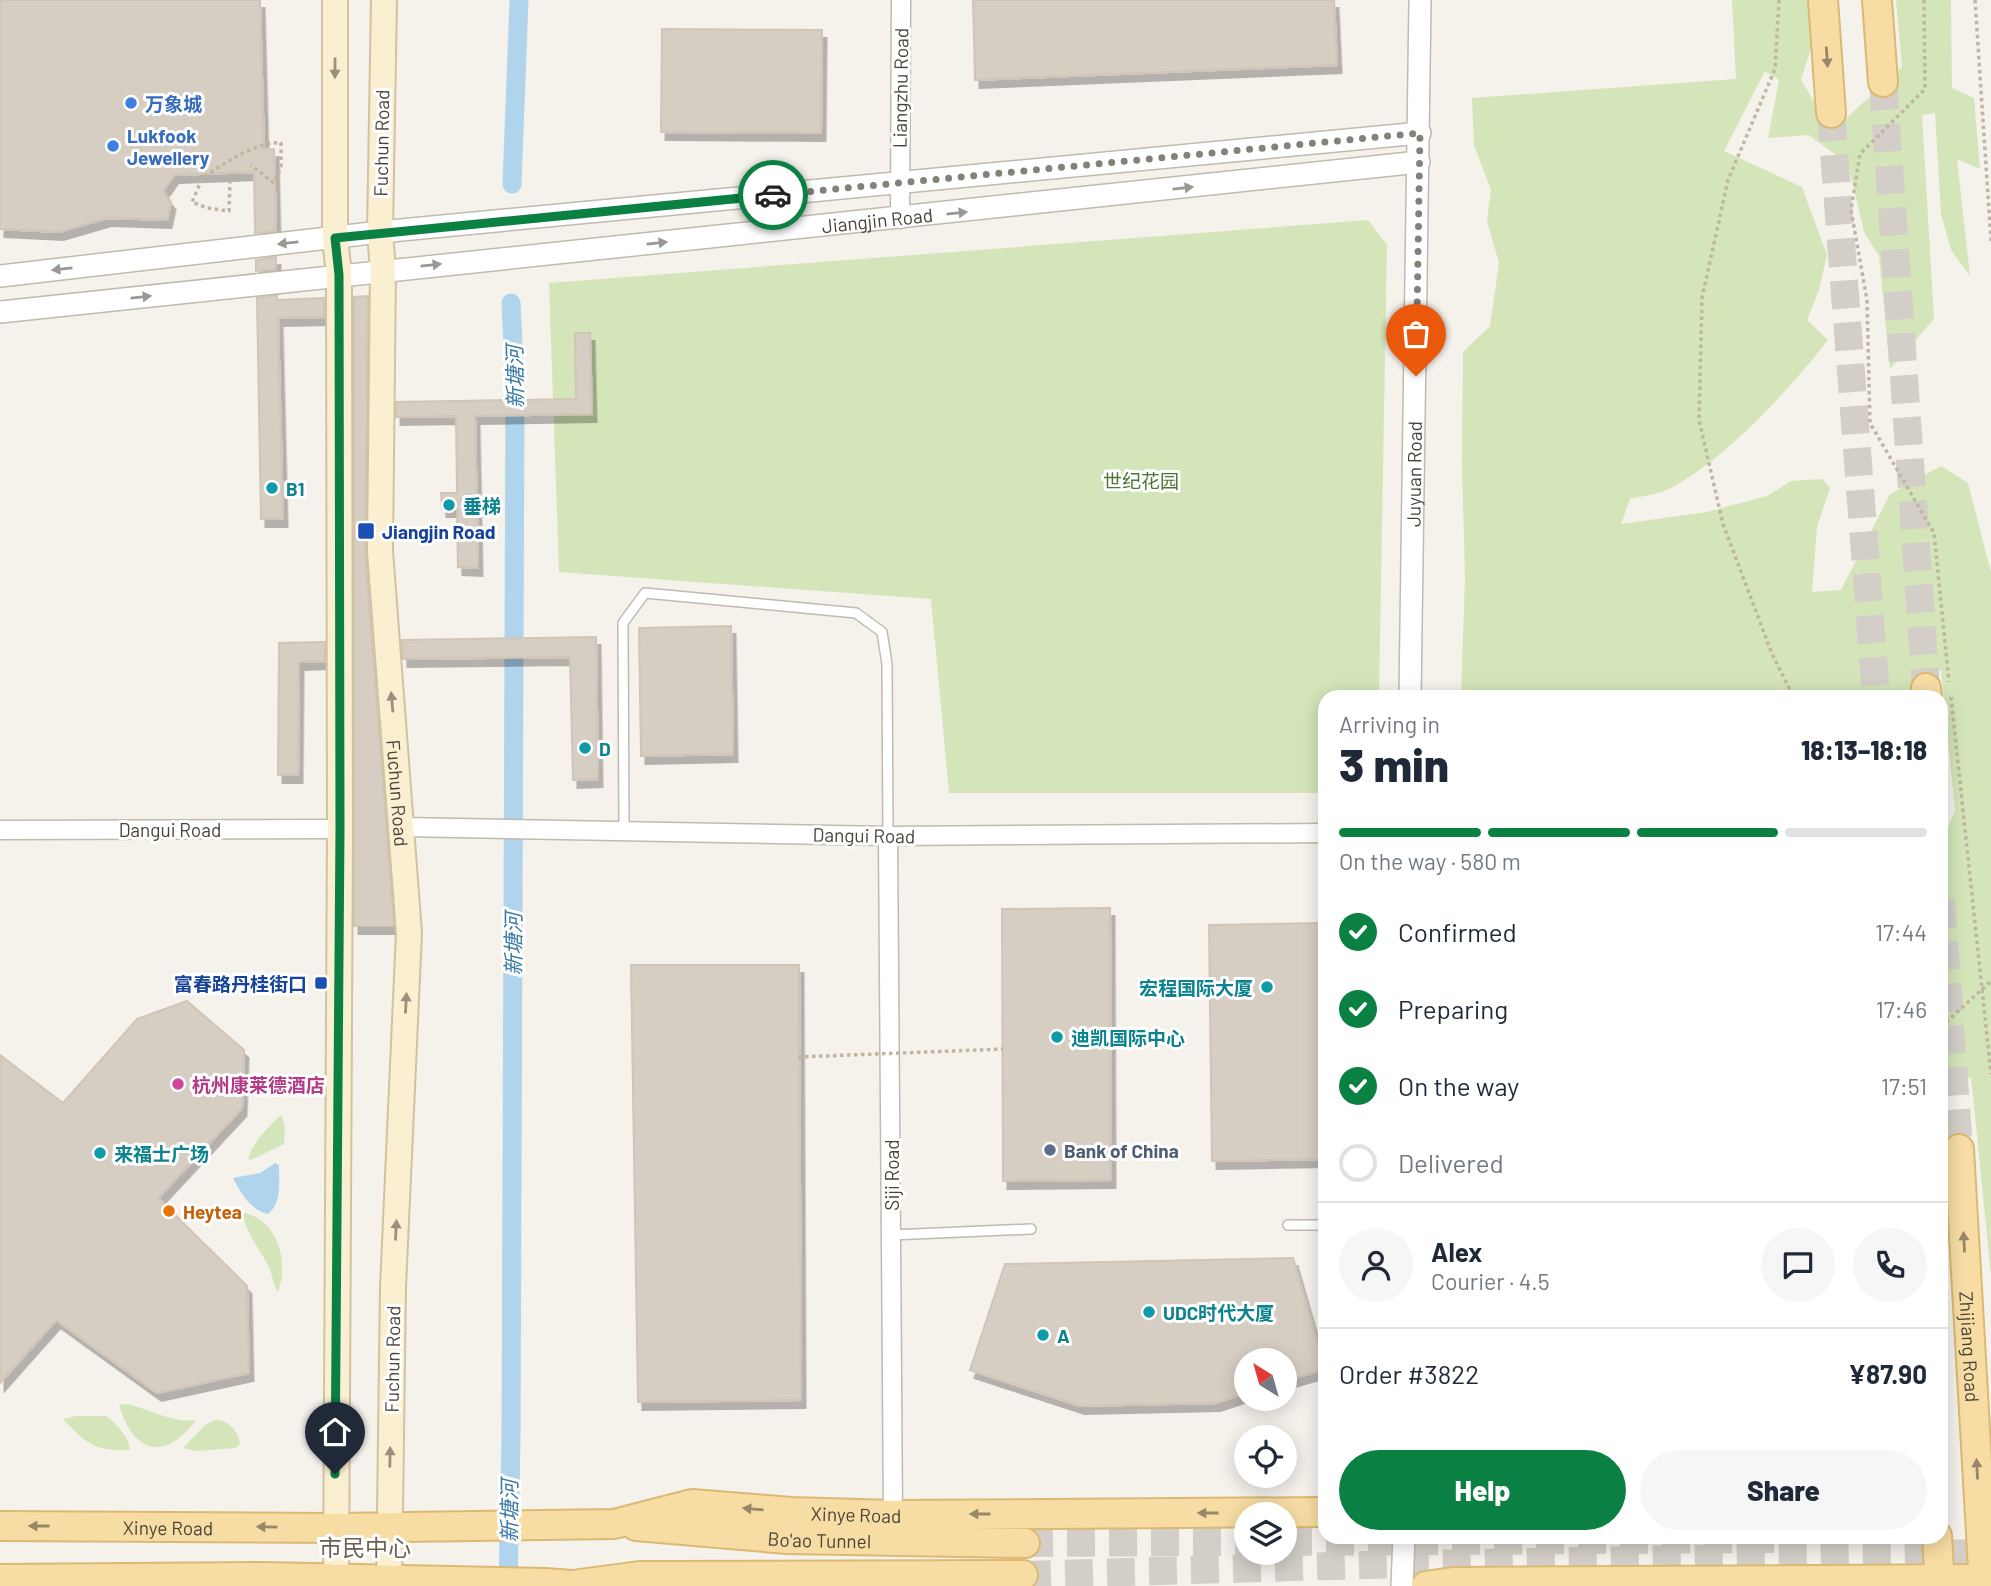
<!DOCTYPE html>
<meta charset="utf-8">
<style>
body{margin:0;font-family:Barlow,"Noto Sans SC",sans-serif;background:#f6f6f7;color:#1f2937;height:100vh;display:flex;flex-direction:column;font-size:26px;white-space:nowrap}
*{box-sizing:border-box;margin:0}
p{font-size:23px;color:#747a83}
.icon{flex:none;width:38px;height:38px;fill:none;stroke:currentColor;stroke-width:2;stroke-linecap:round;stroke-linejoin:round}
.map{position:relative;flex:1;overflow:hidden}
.details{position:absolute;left:1318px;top:690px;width:630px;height:854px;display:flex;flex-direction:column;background:#fff;border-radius:21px;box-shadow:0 4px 18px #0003}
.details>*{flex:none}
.needle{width:46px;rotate:323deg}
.buttons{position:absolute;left:1234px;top:1348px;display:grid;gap:14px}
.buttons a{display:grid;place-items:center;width:63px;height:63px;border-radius:50%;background:#fff;box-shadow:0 4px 18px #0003;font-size:35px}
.pin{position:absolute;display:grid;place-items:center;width:60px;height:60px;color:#fff;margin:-72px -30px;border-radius:50% 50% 50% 0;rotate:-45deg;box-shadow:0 0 7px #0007}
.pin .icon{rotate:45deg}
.courier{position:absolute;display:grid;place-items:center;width:70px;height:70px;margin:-35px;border:5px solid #0b8043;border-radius:50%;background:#fff;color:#222;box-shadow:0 2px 9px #0007}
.overview em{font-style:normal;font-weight:800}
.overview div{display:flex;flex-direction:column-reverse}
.overview{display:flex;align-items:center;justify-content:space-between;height:119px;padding:0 21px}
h1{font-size:46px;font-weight:800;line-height:52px}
.bar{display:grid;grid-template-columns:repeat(4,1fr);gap:10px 7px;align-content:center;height:84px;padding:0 21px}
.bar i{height:9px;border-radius:5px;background:#e0e1e3}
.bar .on{background:#0b8043}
.bar p{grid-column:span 4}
.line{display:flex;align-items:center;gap:18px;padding:0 21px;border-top:2px solid #e0e1e3}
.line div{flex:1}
.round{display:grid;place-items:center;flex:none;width:74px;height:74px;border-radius:37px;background:#f6f6f7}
ol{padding:0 21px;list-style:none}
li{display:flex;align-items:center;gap:21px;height:77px}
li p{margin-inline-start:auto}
li .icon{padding:7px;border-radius:50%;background:#0b8043;color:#fff;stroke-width:4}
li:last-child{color:#747a83}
li i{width:38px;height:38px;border:4px solid #e0e1e3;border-radius:50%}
.button{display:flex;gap:14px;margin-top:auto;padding:14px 21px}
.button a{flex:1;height:80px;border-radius:42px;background:#0b8043;color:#fff;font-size:28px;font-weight:800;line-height:80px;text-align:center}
.button a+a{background:#f6f6f7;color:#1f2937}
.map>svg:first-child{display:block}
.green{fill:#d3e5b9}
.water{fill:#afd4ec}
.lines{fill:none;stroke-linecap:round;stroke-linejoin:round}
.canal{stroke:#afd4ec;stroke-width:19}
.building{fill:#d6cec2;stroke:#d0c5b6;stroke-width:2;filter:url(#shadow)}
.primary-tunnel{stroke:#d3cfc8;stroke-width:28;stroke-dasharray:28 14;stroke-linecap:butt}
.service-casing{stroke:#c0baaf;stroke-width:12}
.minor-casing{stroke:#c0baaf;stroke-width:21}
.tertiary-casing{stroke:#c0baaf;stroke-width:24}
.secondary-casing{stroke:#d1c3a0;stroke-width:28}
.primary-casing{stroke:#dbb974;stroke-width:32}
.path{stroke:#c1b5a2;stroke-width:3.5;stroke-dasharray:3.5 3.5;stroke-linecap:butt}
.service{stroke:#fff;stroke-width:9}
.minor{stroke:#fff;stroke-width:18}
.tertiary{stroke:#fff;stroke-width:21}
.secondary{stroke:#fbefd1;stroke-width:24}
.primary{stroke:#f7dda4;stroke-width:28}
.path-bridge{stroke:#c1b5a2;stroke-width:3.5;stroke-dasharray:3.5 3.5;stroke-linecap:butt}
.oneway{fill:#97886a}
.oneway2{fill:#99907e}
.oneway3{fill:#9b9893}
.done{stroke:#858078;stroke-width:7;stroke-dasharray:0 12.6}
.route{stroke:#0b8043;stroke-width:9}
.shop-dot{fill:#3f7fe0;stroke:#fff;stroke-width:2.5}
.culture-dot{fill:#0f9aa8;stroke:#fff;stroke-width:2.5}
.transit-dot{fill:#1a4fb4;stroke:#fff;stroke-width:2.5}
.hotel-dot{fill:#d1479c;stroke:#fff;stroke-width:2.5}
.service-dot{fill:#5c6f8a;stroke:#fff;stroke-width:2.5}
.food-dot{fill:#e8710a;stroke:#fff;stroke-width:2.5}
.labels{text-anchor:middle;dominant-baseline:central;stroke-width:6;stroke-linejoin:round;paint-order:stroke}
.street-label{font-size:19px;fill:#49433a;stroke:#fff}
.shop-label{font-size:19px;font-weight:bold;fill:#366cbe;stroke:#fff;text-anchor:start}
.park-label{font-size:19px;fill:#4e7731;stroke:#fff}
.culture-label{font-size:19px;font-weight:bold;fill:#0d838f;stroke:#fff;text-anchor:start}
.transit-label{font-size:19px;font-weight:bold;fill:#164399;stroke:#fff;text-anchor:start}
.hotel-label{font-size:19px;font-weight:bold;fill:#b23c85;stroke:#fff;text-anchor:start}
.service-label{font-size:19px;font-weight:bold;fill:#4e5e75;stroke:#fff;text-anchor:start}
.food-label{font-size:19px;font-weight:bold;fill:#c56008;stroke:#fff;text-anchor:start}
.water-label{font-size:21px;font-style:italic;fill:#397aa6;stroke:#fff}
.quarter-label{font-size:23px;fill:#6b6052;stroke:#fff}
</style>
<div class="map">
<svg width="1991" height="1586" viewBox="0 0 1991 1586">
<defs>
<filter id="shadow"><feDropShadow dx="4.5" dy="8" stdDeviation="0" flood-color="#0004"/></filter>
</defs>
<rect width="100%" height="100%" fill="#f5f2ec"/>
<!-- green -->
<g class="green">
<path d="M1732 0H1814L1817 29 1801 80 1815 103 1840 124 1902 67 1896 0H1951L1952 88 1974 98 1980 169 1957 159 1970 276 1951 250 1941 214 1935 113 1922 115 1934 319 1890 369 1879 256 1864 232 1848 164 1809 135 1768 138 1779 80 1765 71 1724 151 1802 187 1827 255 1819 290 1807 320 1828 340C1789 390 1724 461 1667 490 1656 495 1641 496 1630 499L1621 524 1707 512 1767 496 1791 481 1822 479 1830 488 1817 527 1812 592 1841 590 1890 494 1941 466 1968 483 1991 572V1275L1971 1077 1941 1097V844L1955 811 1941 670 1901 696H1461L1465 577 1462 465 1463 352 1490 326 1499 263 1487 221 1491 190 1474 145 1472 98 1736 79Z"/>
<path d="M1368 220 1387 245 1379 696H1325V793H949L931 599 559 572 549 283Z"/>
<path d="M281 1115 285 1126 284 1144 251 1160 248 1159C252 1143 269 1126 281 1115Z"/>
<path d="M244 1213C278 1220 289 1262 278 1292 272 1283 273 1274 268 1265 261 1251 242 1227 244 1213Z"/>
<path d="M127 1404C150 1409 171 1423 196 1420 165 1462 134 1454 119 1405Z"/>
<path d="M76 1416H106C118 1425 128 1436 130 1450 96 1452 85 1443 63 1419Z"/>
<path d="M215 1420C229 1420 238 1431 240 1444L236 1448 196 1451 183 1448 205 1425Z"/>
</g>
<!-- water -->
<path class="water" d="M275 1163 279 1165C279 1181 282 1204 268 1214 251 1210 241 1194 233 1178L260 1173Z"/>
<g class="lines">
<!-- canal -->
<g class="canal">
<path d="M512 184 519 0"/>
<path d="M508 1586 511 1440 515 387 511 303"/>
</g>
</g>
<!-- building -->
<g class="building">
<path d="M0 0H260L264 150 274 149 276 231 255 233 254 172 174 175 163 191 171 202 167 220 107 218 59 232 0 229Z"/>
<path d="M973 0H1334L1337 65 975 80Z"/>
<path d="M662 29 822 30 821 133 661 132Z"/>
<path d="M276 257V269L256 271V260Z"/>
<path d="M277 295V300L324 298V317L278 318 283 519H261L257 298Z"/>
<path d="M368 296 365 552 394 926H354V297Z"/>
<path d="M575 333H590L592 414 475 416 478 568 458 567 457 509H442L441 493H457L456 416 396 417V402L576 399Z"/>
<path d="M731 626 733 754 641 756 639 628Z"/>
<path d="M596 637 598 779 573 780 570 657 403 659 402 640Z"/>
<path d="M325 642V661L299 662 298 775H278L279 643Z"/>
<path d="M1110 908 1111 1180 1003 1181 1002 909Z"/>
<path d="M1325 923V1159L1212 1161 1209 925Z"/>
<path d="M631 965H799L801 1400 638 1402Z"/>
<path d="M187 1001 244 1050 242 1108 158 1198 247 1286 249 1373 157 1393 56 1320 0 1383V1055L63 1103 137 1019Z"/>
<path d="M1293 1258 1325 1369 1284 1381V1360H1246V1393L1216 1403 1080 1406 970 1370 1005 1264Z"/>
</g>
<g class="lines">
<!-- primary-tunnel -->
<g class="primary-tunnel">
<path d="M1883 82 1926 688"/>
<path d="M1831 113 1876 696"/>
<path d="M1941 900 1959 1149"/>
<path d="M1284 1542 1778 1539"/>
<path d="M1025 1543 1246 1542"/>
<path d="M1023 1575 1367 1565 1991 1553"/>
</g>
<!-- service casing -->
<g class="service-casing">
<g id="service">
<path d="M624 831 623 623 645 593 856 613 882 632 887 664 888 836"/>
<path d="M1288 1225H1325"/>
<path d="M891 1235 1031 1229"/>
</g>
</g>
<!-- minor casing -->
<g class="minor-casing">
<g id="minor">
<path d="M900 219 901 0"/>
<path d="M403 827 888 836 1325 833"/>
<path d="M0 830 340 829"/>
<path d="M888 836 893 1515"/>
</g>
</g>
<!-- tertiary casing -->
<g class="tertiary-casing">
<g id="tertiary">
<path d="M0 276 380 232 1420 133"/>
<path id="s1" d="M0 312C473 260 946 214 1419 162"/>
<path id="s2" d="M1410 696 1420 0"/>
<path d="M1402 1586 1404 1536"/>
</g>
</g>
<!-- secondary casing -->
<g class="secondary-casing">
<g id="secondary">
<path d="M335 0V238L339 275 340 829 336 1586"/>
<path id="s3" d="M384 0 380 232 383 270 380 551 409 933 393 1287 389 1586"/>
</g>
</g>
<!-- primary casing -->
<g class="primary-casing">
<g id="primary">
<path d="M1823 0 1831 113"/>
<path d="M1877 0 1883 82"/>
<path d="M1926 688 1927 696"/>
<path id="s4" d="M1959 1149 1984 1586"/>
<path id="s5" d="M0 1526 335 1528 614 1524 692 1504 791 1512 893 1515 1325 1512"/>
<path id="s6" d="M636 1526 787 1539 1025 1543"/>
<path d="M1937 1536 1940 1586"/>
<path d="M0 1579 264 1577 545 1583 586 1586"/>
<path d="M580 1584 640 1576 1023 1575"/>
<path d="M1426 1586 1453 1582 1984 1579"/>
</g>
</g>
<!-- path -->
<g class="path">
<path d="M1779 0 1775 69 1728 180 1702 298 1699 420 1723 524 1772 654 1793 696"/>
<path d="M1924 0 1925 89 1860 154 1851 210 1867 300 1870 423 1934 533 1949 682"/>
<path d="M1975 0 1991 241"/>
<path d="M230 180 229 211 207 208 192 202C196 194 199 183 205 177 220 164 262 140 281 143V167L274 183 251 165"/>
<path d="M1951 697 1991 1074"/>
</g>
<!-- service -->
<use href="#service" class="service"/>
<!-- minor -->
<use href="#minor" class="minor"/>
<!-- tertiary -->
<use href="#tertiary" class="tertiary"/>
<!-- secondary -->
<use href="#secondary" class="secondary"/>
<!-- primary -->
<use href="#primary" class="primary"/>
<!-- path-bridge -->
<g class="path-bridge">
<path d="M1941 1027 1991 981"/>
<path d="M798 1057 1003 1049"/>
</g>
</g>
<!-- one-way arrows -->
<defs><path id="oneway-solid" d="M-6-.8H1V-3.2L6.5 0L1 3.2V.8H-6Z" transform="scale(1.75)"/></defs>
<g class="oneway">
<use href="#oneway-solid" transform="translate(1827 57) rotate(86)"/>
<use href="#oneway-solid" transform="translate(1964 1242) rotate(-93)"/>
<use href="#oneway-solid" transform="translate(1977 1469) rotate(-93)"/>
<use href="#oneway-solid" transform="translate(753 1509) rotate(-175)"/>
<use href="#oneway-solid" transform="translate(1208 1513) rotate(180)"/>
<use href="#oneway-solid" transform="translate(980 1514) rotate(180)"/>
<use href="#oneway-solid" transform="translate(39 1526) rotate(-180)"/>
<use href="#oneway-solid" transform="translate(267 1527) rotate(-179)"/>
</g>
<g class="oneway2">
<use href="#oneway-solid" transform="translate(335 68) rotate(90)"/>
<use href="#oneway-solid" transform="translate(392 702) rotate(-95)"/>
<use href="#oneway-solid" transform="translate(406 1003) rotate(-87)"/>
<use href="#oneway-solid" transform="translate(396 1230) rotate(-87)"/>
<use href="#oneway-solid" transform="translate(390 1457) rotate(-89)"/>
</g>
<g class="oneway3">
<use href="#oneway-solid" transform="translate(1183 188) rotate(-6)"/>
<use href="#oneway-solid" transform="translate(957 213) rotate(-6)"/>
<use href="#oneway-solid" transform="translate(288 243) rotate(174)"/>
<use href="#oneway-solid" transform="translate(657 243) rotate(-6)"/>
<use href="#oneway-solid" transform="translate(431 265) rotate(-6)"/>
<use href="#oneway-solid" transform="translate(62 269) rotate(174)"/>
<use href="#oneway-solid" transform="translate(141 297) rotate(-6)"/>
</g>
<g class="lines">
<!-- done -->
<path class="done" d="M773 195 1420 133 1416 376"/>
<!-- route -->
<path class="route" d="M335 1474 340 829 339 275 335 238 773 195"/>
</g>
<!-- markers -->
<g class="shop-dot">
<circle cx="131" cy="103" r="7"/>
<circle cx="113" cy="146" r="7"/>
</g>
<g class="culture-dot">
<circle cx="272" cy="488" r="7"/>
<circle cx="449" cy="505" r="7"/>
<circle cx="585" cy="748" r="7"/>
<circle cx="1267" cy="987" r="7"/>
<circle cx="1057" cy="1037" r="7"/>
<circle cx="100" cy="1153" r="7"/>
<circle cx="1149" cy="1312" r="7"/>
<circle cx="1043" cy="1335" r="7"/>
</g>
<g class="transit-dot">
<rect x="357" y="522" width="18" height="18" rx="3.5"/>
<rect x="314" y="976" width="14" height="14" rx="3.5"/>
</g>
<circle class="hotel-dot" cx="178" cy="1084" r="7"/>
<circle class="service-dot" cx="1050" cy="1150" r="7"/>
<circle class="food-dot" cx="169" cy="1211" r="7"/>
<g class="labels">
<!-- street labels -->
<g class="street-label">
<text transform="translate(900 88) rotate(-89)">Liangzhu Road</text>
<text transform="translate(381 143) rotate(-89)">Fuchun Road</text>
<text stroke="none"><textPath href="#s1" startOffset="882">Jiangjin Road</textPath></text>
<text stroke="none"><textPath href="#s2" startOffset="222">Juyuan Road</textPath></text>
<text stroke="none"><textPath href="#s3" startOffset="794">Fuchun Road</textPath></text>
<text x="170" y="829">Dangui Road</text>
<text transform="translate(864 835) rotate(1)">Dangui Road</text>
<text transform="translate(891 1175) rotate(-90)">Siji Road</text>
<text stroke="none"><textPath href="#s4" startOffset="198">Zhijiang Road</textPath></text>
<text transform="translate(392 1359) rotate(-89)">Fuchun Road</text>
<text stroke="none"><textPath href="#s5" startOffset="859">Xinye Road</textPath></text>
<text stroke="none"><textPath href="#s5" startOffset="168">Xinye Road</textPath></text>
<text stroke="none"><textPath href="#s6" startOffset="184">Bo'ao Tunnel</textPath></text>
</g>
<!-- shop labels -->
<g class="shop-label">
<text x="145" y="103">万象城</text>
<text x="127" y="135">Lukfook<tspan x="127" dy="22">Jewellery</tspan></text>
</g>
<!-- park labels -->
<g class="park-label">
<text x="1141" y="480">世纪花园</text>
</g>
<!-- culture labels -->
<g class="culture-label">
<text x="286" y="488">B1</text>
<text x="463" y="505">垂梯</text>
<text x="599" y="748">D</text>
<text x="1253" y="987" text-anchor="end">宏程国际大厦</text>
<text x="1071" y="1037">迪凯国际中心</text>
<text x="114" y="1153">来福士广场</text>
<text x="1163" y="1312">UDC时代大厦</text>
<text x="1057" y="1335">A</text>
</g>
<!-- transit labels -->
<g class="transit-label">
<text x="382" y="531">Jiangjin Road</text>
<text x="307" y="983" text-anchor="end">富春路丹桂街口</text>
</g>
<!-- hotel labels -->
<g class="hotel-label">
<text x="192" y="1084">杭州康莱德酒店</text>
</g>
<!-- service labels -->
<g class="service-label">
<text x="1064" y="1150">Bank of China</text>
</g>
<!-- food labels -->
<g class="food-label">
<text x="183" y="1211">Heytea</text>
</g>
<!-- water labels -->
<g class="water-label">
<text transform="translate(514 377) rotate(-91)">新塘河</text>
<text transform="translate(512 944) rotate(-90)">新塘河</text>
<text transform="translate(508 1511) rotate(-90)">新塘河</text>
</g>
<!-- quarter labels -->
<g class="quarter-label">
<text x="365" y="1547">市民中心</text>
</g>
</g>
</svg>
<div class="buttons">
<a><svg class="needle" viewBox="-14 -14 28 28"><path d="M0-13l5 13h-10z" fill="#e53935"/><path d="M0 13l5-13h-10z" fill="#747a83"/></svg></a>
<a><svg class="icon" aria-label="locate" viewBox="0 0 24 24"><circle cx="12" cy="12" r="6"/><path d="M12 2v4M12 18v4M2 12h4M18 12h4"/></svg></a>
<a><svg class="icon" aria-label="layers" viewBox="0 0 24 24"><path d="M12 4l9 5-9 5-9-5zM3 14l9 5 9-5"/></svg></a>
</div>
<div class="pin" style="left:1416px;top:376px;background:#ea580c"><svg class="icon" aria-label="bag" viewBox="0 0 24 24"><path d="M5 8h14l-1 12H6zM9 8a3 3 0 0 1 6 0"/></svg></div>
<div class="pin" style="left:335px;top:1474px;background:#1f2937"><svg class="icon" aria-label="home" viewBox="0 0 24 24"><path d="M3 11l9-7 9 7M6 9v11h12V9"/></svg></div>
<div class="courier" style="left:773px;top:195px"><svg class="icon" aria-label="car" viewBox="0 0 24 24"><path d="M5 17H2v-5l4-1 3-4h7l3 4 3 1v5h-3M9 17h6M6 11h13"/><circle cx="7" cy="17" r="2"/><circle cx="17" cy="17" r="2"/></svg></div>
<section class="details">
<div class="overview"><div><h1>3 min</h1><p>Arriving in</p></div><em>18:13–18:18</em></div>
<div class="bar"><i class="on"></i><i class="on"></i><i class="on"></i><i></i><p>On the way · 580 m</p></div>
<ol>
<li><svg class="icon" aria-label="check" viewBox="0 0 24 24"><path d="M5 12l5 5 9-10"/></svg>Confirmed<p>17:44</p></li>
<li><svg class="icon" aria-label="check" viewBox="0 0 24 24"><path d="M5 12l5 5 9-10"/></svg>Preparing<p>17:46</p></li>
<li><svg class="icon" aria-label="check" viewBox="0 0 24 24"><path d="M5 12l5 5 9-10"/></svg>On the way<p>17:51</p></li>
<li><i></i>Delivered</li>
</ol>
<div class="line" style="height:126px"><a class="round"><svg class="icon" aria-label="person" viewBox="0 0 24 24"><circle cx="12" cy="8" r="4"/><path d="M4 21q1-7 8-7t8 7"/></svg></a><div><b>Alex</b><p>Courier · 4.5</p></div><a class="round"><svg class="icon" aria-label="chat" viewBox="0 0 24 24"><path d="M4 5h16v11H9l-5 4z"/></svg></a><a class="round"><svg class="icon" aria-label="phone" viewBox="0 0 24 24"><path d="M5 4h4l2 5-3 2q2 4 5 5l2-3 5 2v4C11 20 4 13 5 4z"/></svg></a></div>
<div class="line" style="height:91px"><div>Order #3822</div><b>¥87.90</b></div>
<div class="button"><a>Help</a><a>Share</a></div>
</section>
</div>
